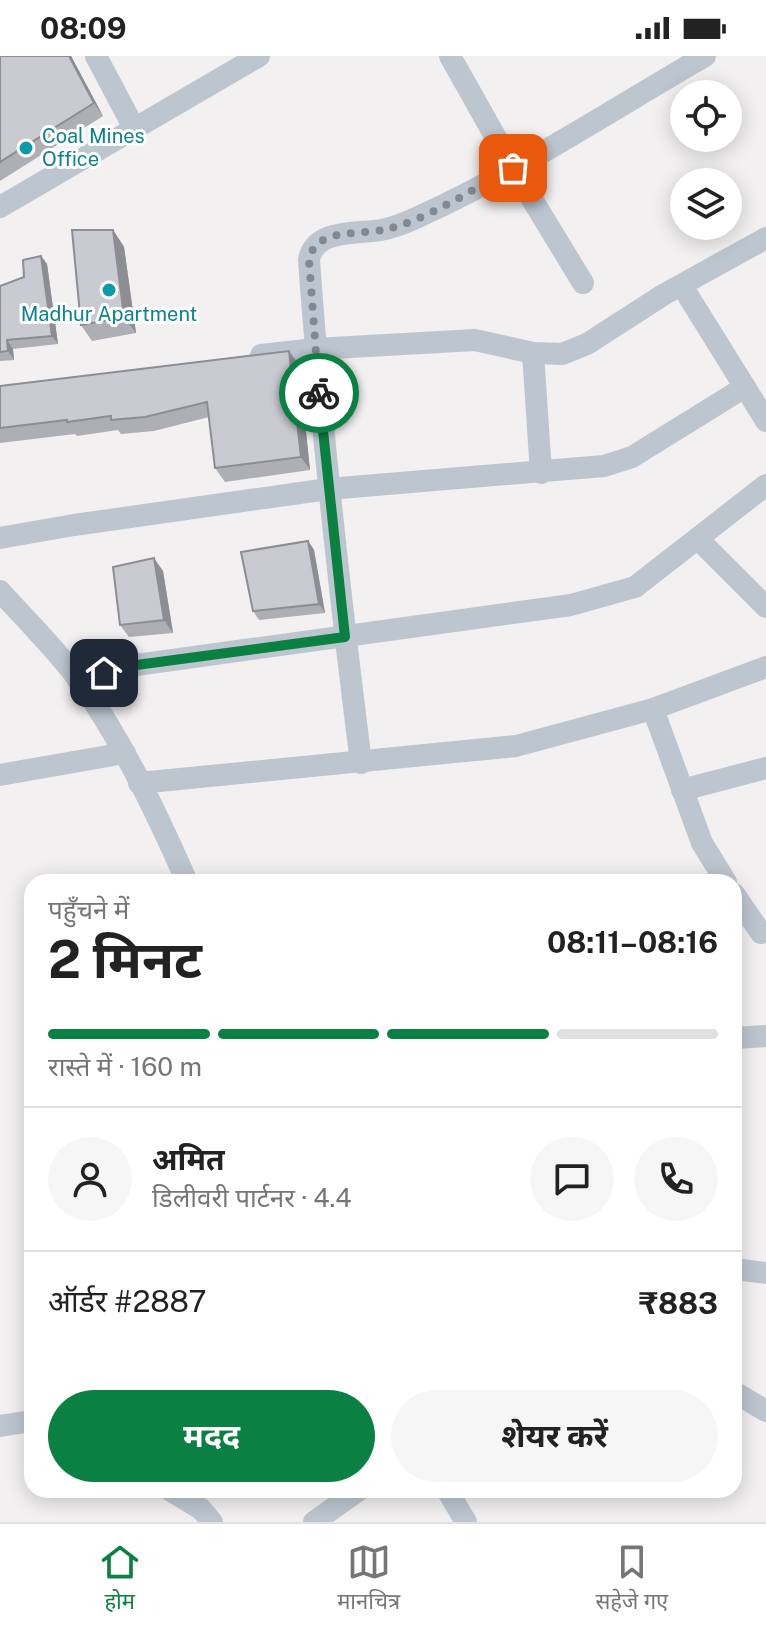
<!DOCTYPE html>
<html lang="hi">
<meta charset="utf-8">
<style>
body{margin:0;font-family:"Public Sans","Noto Sans Devanagari",sans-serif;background:#f6f6f6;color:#222;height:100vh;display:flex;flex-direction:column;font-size:30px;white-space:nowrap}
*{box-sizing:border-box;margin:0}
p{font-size:26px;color:#767676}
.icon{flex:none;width:44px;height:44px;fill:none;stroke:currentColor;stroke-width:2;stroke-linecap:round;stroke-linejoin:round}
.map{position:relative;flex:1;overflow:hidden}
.panel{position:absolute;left:24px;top:818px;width:718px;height:624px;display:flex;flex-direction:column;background:#fff;border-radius:24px;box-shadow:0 4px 20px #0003}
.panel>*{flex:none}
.controls{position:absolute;left:670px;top:24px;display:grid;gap:16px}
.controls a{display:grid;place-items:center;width:72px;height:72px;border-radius:50%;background:#fff;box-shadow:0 4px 20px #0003;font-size:40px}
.pin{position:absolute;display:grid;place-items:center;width:68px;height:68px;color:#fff;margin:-34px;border-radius:16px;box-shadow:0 4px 12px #0006}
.courier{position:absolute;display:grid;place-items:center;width:80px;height:80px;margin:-40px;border:6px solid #0b8043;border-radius:50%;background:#fff;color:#222;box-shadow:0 2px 10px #0007}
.headline em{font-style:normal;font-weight:700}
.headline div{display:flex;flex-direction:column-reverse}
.headline{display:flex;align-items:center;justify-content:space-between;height:136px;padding:0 24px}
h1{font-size:52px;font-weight:700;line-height:60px}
.bar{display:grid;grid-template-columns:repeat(4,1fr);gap:12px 8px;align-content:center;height:96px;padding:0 24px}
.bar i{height:10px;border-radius:6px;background:#e0e0e0}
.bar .on{background:#0b8043}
.bar p{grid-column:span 4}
.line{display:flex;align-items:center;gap:20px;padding:0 24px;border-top:2px solid #e0e0e0}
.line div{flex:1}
.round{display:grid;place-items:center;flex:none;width:84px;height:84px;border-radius:42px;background:#f6f6f6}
.primary-button{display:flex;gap:16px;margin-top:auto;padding:16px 24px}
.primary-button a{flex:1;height:92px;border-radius:48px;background:#0b8043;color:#fff;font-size:32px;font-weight:700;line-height:92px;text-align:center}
.primary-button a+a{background:#f6f6f6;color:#222}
.status{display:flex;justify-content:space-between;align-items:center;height:56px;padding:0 40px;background:#fff;direction:ltr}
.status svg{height:22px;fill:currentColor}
.tabs{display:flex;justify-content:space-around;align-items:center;height:112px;border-top:2px solid #e0e0e0;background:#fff;font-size:22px;color:#767676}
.tabs a{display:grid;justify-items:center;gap:4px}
.tabs .on{color:#0b8043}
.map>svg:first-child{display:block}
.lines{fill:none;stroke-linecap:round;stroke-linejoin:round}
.minor{stroke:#bdc6cf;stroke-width:22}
.wall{fill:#aeafb5}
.shaded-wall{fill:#8d8e93}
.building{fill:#cacbd2;stroke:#8d8e93;stroke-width:2}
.done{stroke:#838991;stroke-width:8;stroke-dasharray:0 14.4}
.route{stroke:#0b8043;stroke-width:10}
.culture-dot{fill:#0f9aa8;stroke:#fff;stroke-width:3}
.labels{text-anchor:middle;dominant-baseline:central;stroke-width:6;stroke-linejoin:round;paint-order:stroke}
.culture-label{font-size:20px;fill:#0d838f;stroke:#fff;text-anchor:start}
</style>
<div class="status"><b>08:09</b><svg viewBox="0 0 49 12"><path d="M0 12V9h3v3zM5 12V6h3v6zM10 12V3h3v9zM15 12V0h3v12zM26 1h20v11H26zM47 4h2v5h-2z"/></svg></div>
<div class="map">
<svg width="766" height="1466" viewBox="0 0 766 1466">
<rect width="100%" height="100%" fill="#f2f0f0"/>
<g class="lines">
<!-- minor -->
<g class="minor">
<path d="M96 0 134 72"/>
<path d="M450 0 513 112 583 227"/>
<path d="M0 151 259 0"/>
<path d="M682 230 766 365"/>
<path d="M533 297 541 417"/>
<path d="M261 299 315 293 475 284 533 297 562 298 587 288 663 239 766 182"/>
<path d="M0 482 74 469 328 433 604 410 632 401 745 331"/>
<path d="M698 483 766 551"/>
<path d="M0 535C27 565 57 594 81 627 124 688 157 758 187 826"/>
<path d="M78 624 129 610 571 549 635 531 766 429"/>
<path d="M653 653 702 787 726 826"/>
<path d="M361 707C340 540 321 372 309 204 314 173 356 178 381 174 392 172 405 167 416 162 516 117 610 55 705 0"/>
<path d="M0 719 125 697"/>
<path d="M139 727 516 690 653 653 766 611"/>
<path d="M682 734 766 712"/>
<path d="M734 838 761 877"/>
<path d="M734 982 766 980"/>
<path d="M734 1213 766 1217"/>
<path d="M734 1336 766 1355"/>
<path d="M0 1370 32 1365"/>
<path d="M170 1434 201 1453 212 1466"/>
<path d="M447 1434 466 1466"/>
<path d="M314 1466 359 1434"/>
</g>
</g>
<!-- wall -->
<g class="wall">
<path d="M0 0H71L103 60 0 125Z"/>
<path d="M113 174 124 191 136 277 92 285 81 269Z"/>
<path d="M41 200 47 208 58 288 13 293 14 304 0 305V230L24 221Z"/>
<path d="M289 295 299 309 310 414 225 426 215 412 209 361 154 375 121 378 118 374 77 380 75 378 0 387V330Z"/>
<path d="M308 485 314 494 325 557 259 564 253 555Z"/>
<path d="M163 515 173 577 129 581 120 569Z"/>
</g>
<!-- shaded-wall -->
<g class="shaded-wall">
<path d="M69 0H71L103 60 94 47Z"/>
<path d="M113 174 124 191 136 277 124 261Z"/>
<path d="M41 200 47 208 58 288 52 280Z"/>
<path d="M7 284 13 293 14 304 8 295Z"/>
<path d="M289 295 299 309 310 414 301 401Z"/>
<path d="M308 485 314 494 325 557 319 548Z"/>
<path d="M154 502 163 515 173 577 164 564Z"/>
</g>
<!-- building -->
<g class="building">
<path d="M0 0H69L94 47 0 106Z"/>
<path d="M72 174H113L124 261 81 269Z"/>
<path d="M41 200 52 280 7 284 8 295 0 296V230L24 221 23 204Z"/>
<path d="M289 295 301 401 215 412 207 346 145 361 111 364V360L67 366V364L0 372V330Z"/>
<path d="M308 485 319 548 253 555 241 496Z"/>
<path d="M154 502 164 564 120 569 113 511Z"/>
</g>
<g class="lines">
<!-- done -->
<path class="done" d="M319 337 309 204C315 172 357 179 383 174 422 167 476 131 513 112"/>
<!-- route -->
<path class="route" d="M104 617 129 610 345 581 319 337"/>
</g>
<!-- markers -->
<g class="culture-dot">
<circle cx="26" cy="92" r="8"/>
<circle cx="109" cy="234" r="8"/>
</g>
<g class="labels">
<!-- culture labels -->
<g class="culture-label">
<text x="42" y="80">Coal Mines<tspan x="42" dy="23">Office</tspan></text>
<text x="109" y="258" text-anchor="middle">Madhur Apartment</text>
</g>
</g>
</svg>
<div class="controls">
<a><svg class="icon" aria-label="locate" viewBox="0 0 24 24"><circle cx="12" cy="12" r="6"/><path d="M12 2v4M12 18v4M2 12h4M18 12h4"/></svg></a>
<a><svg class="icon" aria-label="layers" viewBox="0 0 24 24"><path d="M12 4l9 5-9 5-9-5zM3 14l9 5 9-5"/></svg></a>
</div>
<div class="pin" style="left:513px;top:112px;background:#ea580c"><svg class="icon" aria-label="bag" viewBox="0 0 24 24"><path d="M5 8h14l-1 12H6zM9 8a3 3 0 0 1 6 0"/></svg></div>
<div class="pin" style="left:104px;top:617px;background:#1f2937"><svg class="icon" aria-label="home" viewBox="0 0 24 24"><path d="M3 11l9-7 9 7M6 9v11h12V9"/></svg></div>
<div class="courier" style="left:319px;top:337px"><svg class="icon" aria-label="bike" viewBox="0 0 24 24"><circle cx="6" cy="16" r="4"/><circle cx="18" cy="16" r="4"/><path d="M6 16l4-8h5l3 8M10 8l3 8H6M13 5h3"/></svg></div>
<section class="panel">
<div class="headline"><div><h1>2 मिनट</h1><p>पहुँचने में</p></div><em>08:11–08:16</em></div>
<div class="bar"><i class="on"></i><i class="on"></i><i class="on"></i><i></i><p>रास्ते में · 160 m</p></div>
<div class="line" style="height:144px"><a class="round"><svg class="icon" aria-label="person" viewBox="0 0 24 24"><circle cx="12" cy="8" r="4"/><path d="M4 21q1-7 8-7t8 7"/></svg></a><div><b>अमित</b><p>डिलीवरी पार्टनर · 4.4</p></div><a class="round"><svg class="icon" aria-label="chat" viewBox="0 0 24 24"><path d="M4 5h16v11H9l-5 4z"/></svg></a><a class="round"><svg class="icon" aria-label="phone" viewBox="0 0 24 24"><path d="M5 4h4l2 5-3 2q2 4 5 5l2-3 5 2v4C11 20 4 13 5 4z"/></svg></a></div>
<div class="line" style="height:104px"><div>ऑर्डर #2887</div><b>₹883</b></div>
<div class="primary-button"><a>मदद</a><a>शेयर करें</a></div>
</section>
</div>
<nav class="tabs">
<a class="on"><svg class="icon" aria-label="home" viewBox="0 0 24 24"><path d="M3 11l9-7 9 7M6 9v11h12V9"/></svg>होम</a>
<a><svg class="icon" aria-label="map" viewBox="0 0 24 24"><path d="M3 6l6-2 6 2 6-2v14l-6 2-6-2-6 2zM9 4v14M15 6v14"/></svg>मानचित्र</a>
<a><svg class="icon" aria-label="saved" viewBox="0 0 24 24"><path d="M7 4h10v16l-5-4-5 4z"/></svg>सहेजे गए</a>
</nav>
